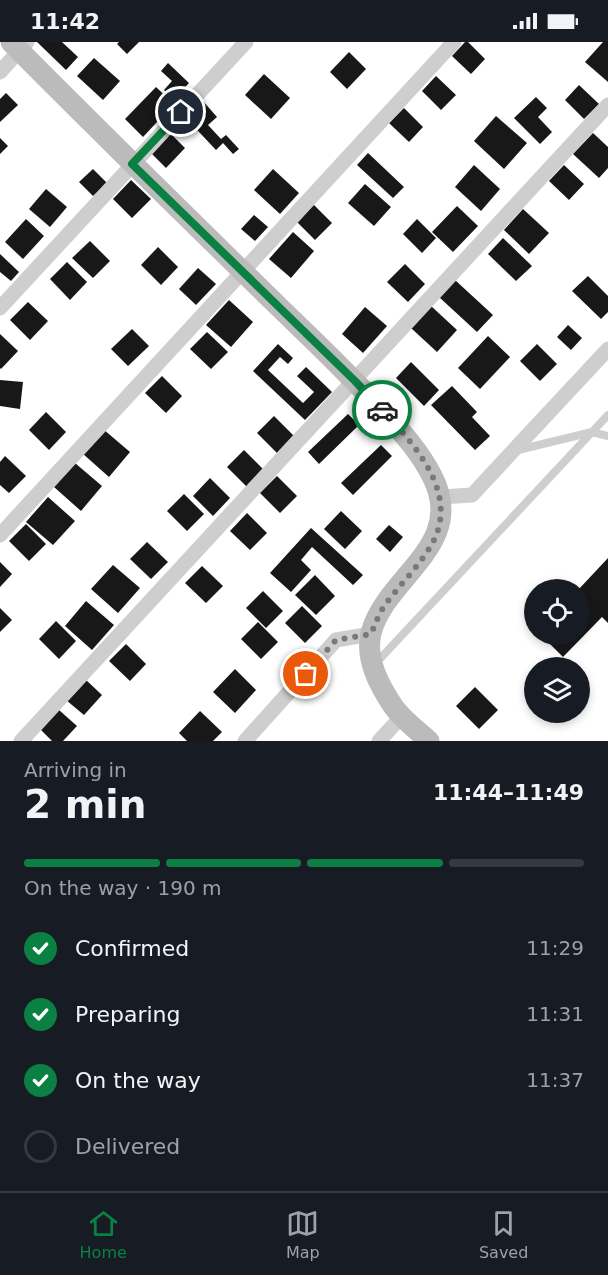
<!DOCTYPE html>
<meta charset="utf-8">
<style>
body{margin:0;font-family:"DejaVu Sans",sans-serif;background:#242831;color:#f1f3f6;height:100vh;display:flex;flex-direction:column;font-size:22px;white-space:nowrap}
*{box-sizing:border-box;margin:0}
p{font-size:20px;color:#9ea1a6}
.icon{flex:none;width:33px;height:33px;fill:none;stroke:currentColor;stroke-width:2;stroke-linecap:round;stroke-linejoin:round}
.map{position:relative;height:699px;overflow:hidden}
.side{display:flex;flex-direction:column;background:#171b24;flex:1}
.side>*{flex:none}
.buttons{position:absolute;left:524px;top:537px;display:grid;gap:12px}
.buttons a{display:grid;place-items:center;width:66px;height:66px;border-radius:50%;background:#171b24;box-shadow:0 3px 9px #0003;font-size:30px}
.pin{position:absolute;display:grid;place-items:center;width:51px;height:51px;color:#fff;margin:-26px;border:3px solid #fff;border-radius:50%;box-shadow:0 2px 6px #0007}
.courier{position:absolute;display:grid;place-items:center;width:60px;height:60px;margin:-30px;border:4px solid #0b8043;border-radius:50%;background:#fff;color:#222;box-shadow:0 2px 8px #0007}
.head em{font-style:normal;font-weight:700}
.head div{display:flex;flex-direction:column-reverse}
.head{display:flex;align-items:center;justify-content:space-between;height:102px;padding:0 24px}
h1{font-size:39px;font-weight:700;line-height:45px}
.bar{display:grid;grid-template-columns:repeat(4,1fr);gap:9px 6px;align-content:center;height:72px;padding:0 24px}
.bar i{height:8px;border-radius:4px;background:#363941}
.bar .selected{background:#0b8043}
.bar p{grid-column:span 4}
ol{padding:0 24px;list-style:none}
li{display:flex;align-items:center;gap:18px;height:66px}
li p{margin-inline-start:auto}
li .icon{padding:6px;border-radius:50%;background:#0b8043;color:#fff;stroke-width:4}
li:last-child{color:#9ea1a6}
li i{width:33px;height:33px;border:3px solid #363941;border-radius:50%}
.status{display:flex;justify-content:space-between;align-items:center;height:42px;padding:0 30px;background:#171b24;direction:ltr}
.status svg{height:16px;fill:currentColor}
.tabs{display:flex;justify-content:space-around;align-items:center;height:84px;border-top:2px solid #363941;background:#171b24;font-size:16px;color:#9ea1a6}
.tabs a{display:grid;justify-items:center;gap:3px}
.tabs .selected{color:#0b8043}
.map>svg:first-child{display:block}
.building{fill:#181818}
.lines{fill:none;stroke-linecap:round;stroke-linejoin:round}
.lane{stroke:#cecece;stroke-width:8}
.street{stroke:#cecece;stroke-width:15}
.secondary{stroke:#bbb;stroke-width:21}
.done{stroke:#797979;stroke-width:6;stroke-dasharray:0 10.8}
.route{stroke:#0b8043;stroke-width:8}
</style>
<div class="status"><b>11:42</b><svg viewBox="0 0 49 12"><path d="M0 12V9h3v3zM5 12V6h3v6zM10 12V3h3v9zM15 12V0h3v12zM26 1h20v11H26zM47 4h2v5h-2z"/></svg></div>
<div class="map">
<svg width="608" height="699" viewBox="0 0 608 699">
<rect width="100%" height="100%" fill="#fff"/>
<!-- building -->
<g class="building">
<path d="M37 0H62L78 15 66 28Z"/>
<path d="M119 0H139L127 12 117 2Z"/>
<path d="M465 0H468L485 17 471 32 452 14Z"/>
<path d="M603 0H608V40L585 20Z"/>
<path d="M349 10 366 27 347 47 330 30Z"/>
<path d="M94 16 120 39 103 58 77 34Z"/>
<path d="M168 21 189 41 174 57 164 48 172 39 161 29Z"/>
<path d="M264 32 290 56 271 77 245 53Z"/>
<path d="M436 34 456 53 441 68 422 49Z"/>
<path d="M579 43 599 62 584 77 565 58Z"/>
<path d="M156 45 174 62 143 95 125 77Z"/>
<path d="M6 51 18 63 0 80V57Z"/>
<path d="M536 55 547 66 538 75 552 90 540 102 514 76Z"/>
<path d="M202 58 217 75 208 83 221 97 226 93 239 107 233 112 223 101 216 108 184 74Z"/>
<path d="M404 66 423 85 409 100 389 81Z"/>
<path d="M496 74 527 101 504 127 474 99Z"/>
<path d="M168 89 185 106 166 126 149 109Z"/>
<path d="M593 91 608 105V126L599 136 573 112Z"/>
<path d="M0 96 8 104 0 112Z"/>
<path d="M368 111 404 145 393 156 357 123Z"/>
<path d="M474 123 500 147 481 169 455 145Z"/>
<path d="M564 123 584 142 569 158 549 139Z"/>
<path d="M93 127 107 141 93 154 79 140Z"/>
<path d="M273 127 299 151 280 172 254 148Z"/>
<path d="M131 138 151 157 132 176 113 157Z"/>
<path d="M365 142 391 165 374 184 348 161Z"/>
<path d="M46 147 67 165 50 185 29 167Z"/>
<path d="M312 161 332 181 315 198 295 178Z"/>
<path d="M457 164 478 184 453 210 432 190Z"/>
<path d="M523 167 549 191 529 212 504 188Z"/>
<path d="M254 173 268 185 255 199 241 187Z"/>
<path d="M26 177 44 194 23 217 5 200Z"/>
<path d="M417 177 436 196 422 211 403 192Z"/>
<path d="M293 190 314 209 291 236 269 217Z"/>
<path d="M503 196 532 224 516 239 488 212Z"/>
<path d="M90 199 110 219 93 236 72 216Z"/>
<path d="M158 205 178 225 161 243 141 223Z"/>
<path d="M0 212 19 230 11 239 0 230Z"/>
<path d="M67 220 87 240 70 258 50 237Z"/>
<path d="M405 222 425 242 408 260 387 240Z"/>
<path d="M198 226 216 242 196 263 179 247Z"/>
<path d="M588 234 608 254V270L601 277 572 249Z"/>
<path d="M455 238 493 273 477 290 439 255Z"/>
<path d="M229 258 253 280 231 305 206 283Z"/>
<path d="M28 260 48 279 30 298 10 278Z"/>
<path d="M431 264 457 288 437 310 411 286Z"/>
<path d="M365 265 387 284 363 311 342 292Z"/>
<path d="M568 283 582 296 571 308 557 295Z"/>
<path d="M132 287 149 304 128 324 111 307Z"/>
<path d="M207 290 228 310 211 327 190 307Z"/>
<path d="M0 292 18 309 1 327 0 326Z"/>
<path d="M488 294 510 315 480 347 458 326Z"/>
<path d="M278 302 293 316 288 322 280 315 268 328 303 361 314 350 297 334 306 325 332 350 305 378 253 329Z"/>
<path d="M537 302 557 322 540 339 520 319Z"/>
<path d="M411 320 439 348 424 364 396 336Z"/>
<path d="M162 334 182 354 166 371 145 351Z"/>
<path d="M0 338 23 340 20 367 0 364Z"/>
<path d="M452 344 477 370 472 375 490 394 475 408 431 363Z"/>
<path d="M46 370 66 390 49 408 29 388Z"/>
<path d="M348 372 359 383 319 422 308 410Z"/>
<path d="M274 374 294 394 277 411 257 391Z"/>
<path d="M103 387 130 410 109 435 82 411Z"/>
<path d="M381 403 392 414 353 453 341 441Z"/>
<path d="M244 408 264 428 247 445 227 425Z"/>
<path d="M5 414 26 434 9 451 0 443V420Z"/>
<path d="M75 421 102 444 81 469 54 445Z"/>
<path d="M277 434 297 454 280 471 260 451Z"/>
<path d="M210 436 230 456 213 474 193 454Z"/>
<path d="M184 452 204 472 187 489 167 469Z"/>
<path d="M48 455 75 479 53 503 26 480Z"/>
<path d="M341 469 362 489 345 507 324 487Z"/>
<path d="M247 471 267 491 250 508 230 489Z"/>
<path d="M26 482 46 502 29 519 9 499Z"/>
<path d="M389 483 403 495 390 510 376 497Z"/>
<path d="M311 486 363 533 353 543 312 505 301 518 311 528 291 550 270 531Z"/>
<path d="M147 500 168 520 151 537 130 517Z"/>
<path d="M608 516V581L602 575 563 615 540 592H579L578 548Z"/>
<path d="M0 520 12 532 0 545Z"/>
<path d="M113 523 140 546 118 571 91 547Z"/>
<path d="M202 524 223 544 206 561 185 541Z"/>
<path d="M315 533 335 554 316 573 295 553Z"/>
<path d="M263 549 283 569 266 586 246 566Z"/>
<path d="M86 559 114 583 92 608 65 584Z"/>
<path d="M302 564 322 584 305 601 285 581Z"/>
<path d="M0 566 12 578 0 590Z"/>
<path d="M56 579 76 599 59 617 39 597Z"/>
<path d="M258 580 278 600 261 617 241 597Z"/>
<path d="M126 602 146 622 130 639 109 619Z"/>
<path d="M235 627 256 648 235 671 213 650Z"/>
<path d="M85 637 102 653 84 673 66 658Z"/>
<path d="M475 645 498 668 479 687 456 664Z"/>
<path d="M59 668 77 684 63 699H52L41 688Z"/>
<path d="M200 669 222 690 213 699H187L179 691Z"/>
</g>
<g class="lines">
<!-- lane -->
<g class="lane">
<path d="M518 408 592 390 608 394"/>
<path d="M376 621 608 373"/>
</g>
<!-- street -->
<g class="street">
<path d="M0 30 27 0"/>
<path d="M0 266 246 0"/>
<path d="M441 455 472 453 608 307"/>
<path d="M0 493 454 0"/>
<path d="M21 699 608 63"/>
<path d="M245 699 336 598 371 592"/>
<path d="M379 699 402 674"/>
</g>
<!-- secondary -->
<path class="secondary" d="M11 0C99 89 189 177 279 265 313 298 347 330 379 365 399 387 419 408 432 434 468 503 386 534 371 591 365 617 379 643 393 664 402 677 417 688 429 699"/>
</g>
<g class="lines">
<!-- done -->
<path class="done" d="M306 632 336 598 371 592C375 583 378 574 383 566 398 544 420 524 433 500 459 450 414 402 382 368"/>
<!-- route -->
<path class="route" d="M181 70 132 122 355 339 382 368"/>
</g>
</svg>
<div class="buttons">
<a><svg class="icon" aria-label="locate" viewBox="0 0 24 24"><circle cx="12" cy="12" r="6"/><path d="M12 2v4M12 18v4M2 12h4M18 12h4"/></svg></a>
<a><svg class="icon" aria-label="layers" viewBox="0 0 24 24"><path d="M12 4l9 5-9 5-9-5zM3 14l9 5 9-5"/></svg></a>
</div>
<div class="pin" style="left:306px;top:632px;background:#ea580c"><svg class="icon" aria-label="bag" viewBox="0 0 24 24"><path d="M5 8h14l-1 12H6zM9 8a3 3 0 0 1 6 0"/></svg></div>
<div class="pin" style="left:181px;top:70px;background:#1f2937"><svg class="icon" aria-label="home" viewBox="0 0 24 24"><path d="M3 11l9-7 9 7M6 9v11h12V9"/></svg></div>
<div class="courier" style="left:382px;top:368px"><svg class="icon" aria-label="car" viewBox="0 0 24 24"><path d="M5 17H2v-5l4-1 3-4h7l3 4 3 1v5h-3M9 17h6M6 11h13"/><circle cx="7" cy="17" r="2"/><circle cx="17" cy="17" r="2"/></svg></div>
</div>
<section class="side">
<div class="head"><div><h1>2 min</h1><p>Arriving in</p></div><em>11:44–11:49</em></div>
<div class="bar"><i class="selected"></i><i class="selected"></i><i class="selected"></i><i></i><p>On the way · 190 m</p></div>
<ol>
<li><svg class="icon" aria-label="check" viewBox="0 0 24 24"><path d="M5 12l5 5 9-10"/></svg>Confirmed<p>11:29</p></li>
<li><svg class="icon" aria-label="check" viewBox="0 0 24 24"><path d="M5 12l5 5 9-10"/></svg>Preparing<p>11:31</p></li>
<li><svg class="icon" aria-label="check" viewBox="0 0 24 24"><path d="M5 12l5 5 9-10"/></svg>On the way<p>11:37</p></li>
<li><i></i>Delivered</li>
</ol>
</section>
<nav class="tabs">
<a class="selected"><svg class="icon" aria-label="home" viewBox="0 0 24 24"><path d="M3 11l9-7 9 7M6 9v11h12V9"/></svg>Home</a>
<a><svg class="icon" aria-label="map" viewBox="0 0 24 24"><path d="M3 6l6-2 6 2 6-2v14l-6 2-6-2-6 2zM9 4v14M15 6v14"/></svg>Map</a>
<a><svg class="icon" aria-label="saved" viewBox="0 0 24 24"><path d="M7 4h10v16l-5-4-5 4z"/></svg>Saved</a>
</nav>
